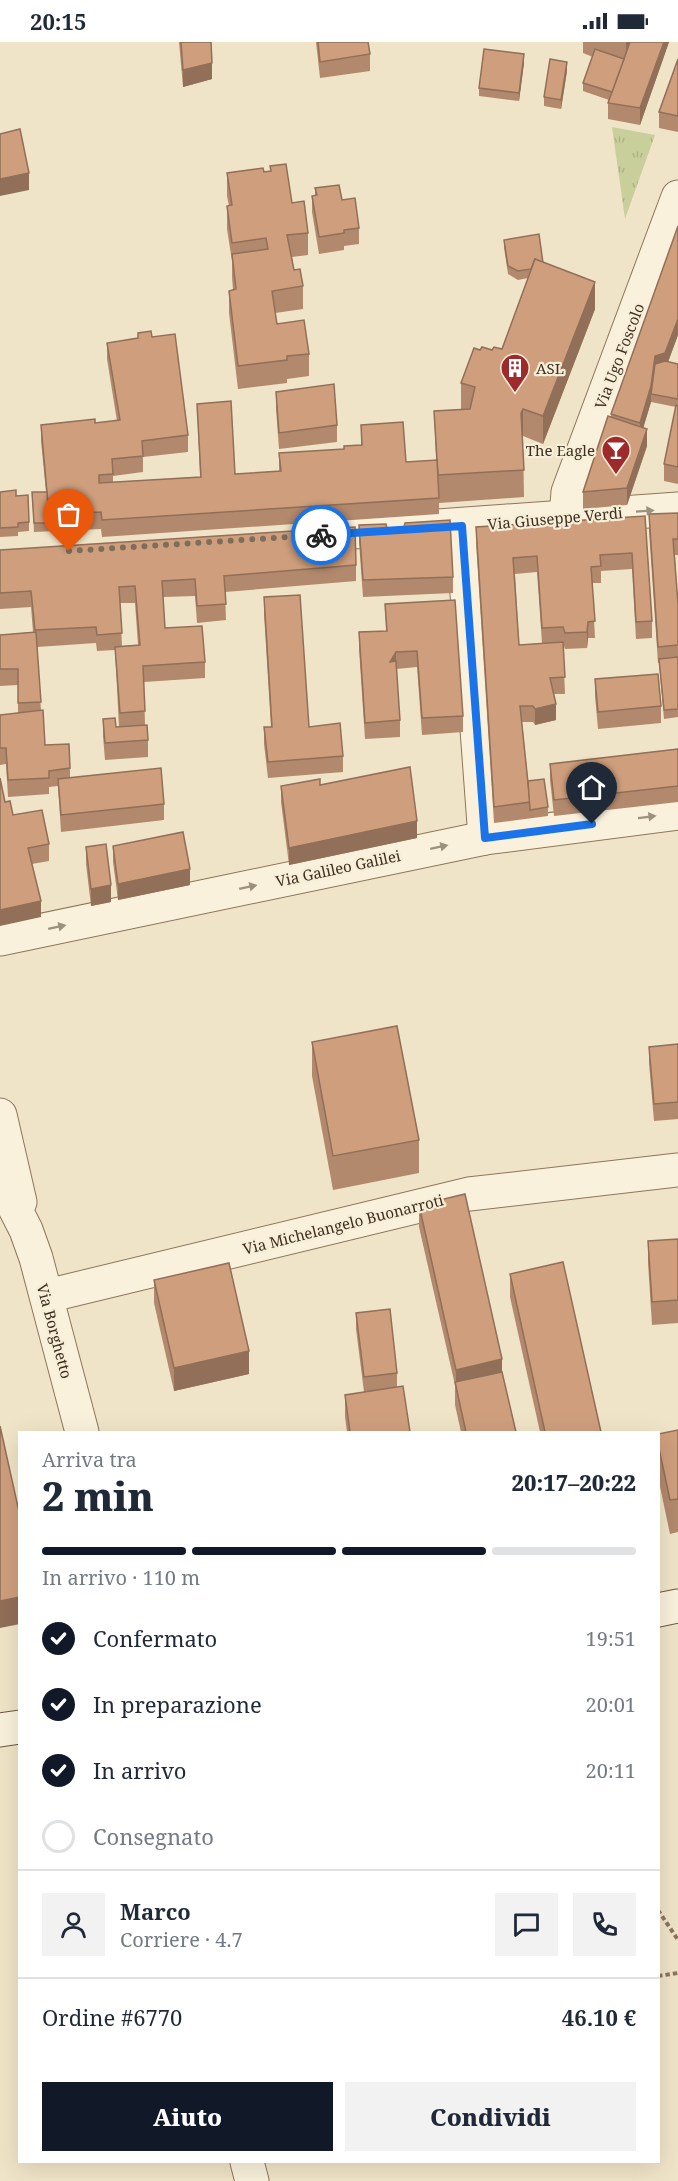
<!DOCTYPE html>
<html lang="it">
<meta charset="utf-8">
<style>
body{margin:0;font-family:"Noto Serif",serif;background:#f2f2f3;color:#1f2937;height:100vh;display:flex;flex-direction:column;font-size:22px;white-space:nowrap}
*{box-sizing:border-box;margin:0}
p{font-size:20px;color:#747a83}
.icon{flex:none;width:33px;height:33px;fill:none;stroke:currentColor;stroke-width:2;stroke-linecap:round;stroke-linejoin:round}
.map{position:relative;flex:1;overflow:hidden}
.sheet{position:absolute;left:18px;top:1389px;width:642px;height:732px;display:flex;flex-direction:column;background:#fff;border-radius:0px;box-shadow:0 6px 24px #0002}
.sheet>*{flex:none}
.pin{position:absolute;display:grid;place-items:center;width:51px;height:51px;color:#fff;margin:-62px -26px;border-radius:50% 50% 50% 0;rotate:-45deg;box-shadow:0 0 6px #0007}
.pin .icon{rotate:45deg}
.courier{position:absolute;display:grid;place-items:center;width:60px;height:60px;margin:-30px;border:4px solid #1a73e8;border-radius:50%;background:#fff;color:#222;box-shadow:0 2px 8px #0007}
.summary em{font-style:normal;font-weight:800}
.summary div{display:flex;flex-direction:column-reverse}
.summary{display:flex;align-items:center;justify-content:space-between;height:102px;padding:0 24px}
h1{font-size:39px;font-weight:800;line-height:45px}
.bar{display:grid;grid-template-columns:repeat(4,1fr);gap:9px 6px;align-content:center;height:72px;padding:0 24px}
.bar i{height:8px;border-radius:4px;background:#e0e1e3}
.bar .on{background:#111827}
.bar p{grid-column:span 4}
.line{display:flex;align-items:center;gap:15px;padding:0 24px;border-top:2px solid #e0e1e3}
.line div{flex:1}
.round{display:grid;place-items:center;flex:none;width:63px;height:63px;border-radius:0px;background:#f2f2f3}
ol{padding:0 24px;list-style:none}
li{display:flex;align-items:center;gap:18px;height:66px}
li p{margin-inline-start:auto}
li .icon{padding:6px;border-radius:50%;background:#111827;color:#fff;stroke-width:4}
li:last-child{color:#747a83}
li i{width:33px;height:33px;border:3px solid #e0e1e3;border-radius:50%}
.primary-button{display:flex;gap:12px;margin-top:auto;padding:12px 24px}
.primary-button a{flex:1;height:69px;border-radius:0px;background:#111827;color:#fff;font-size:24px;font-weight:800;line-height:69px;text-align:center}
.primary-button a+a{background:#f2f2f3;color:#1f2937}
.status{display:flex;justify-content:space-between;align-items:center;height:42px;padding:0 30px;background:#fff;direction:ltr}
.status svg{height:16px;fill:currentColor}
.map>svg:first-child{display:block}
.grass{fill:url(#grass-tufts)}
.lines{fill:none;stroke-linecap:round;stroke-linejoin:round}
.minor-casing{stroke:#8d765c;stroke-width:35}
.secondary-casing{stroke:#6f573f;stroke-width:35}
.path{stroke:#8d765c;stroke-width:4;stroke-dasharray:4.5 3;stroke-linecap:butt}
.minor{stroke:#faf1dc;stroke-width:33}
.secondary{stroke:#faf1dc;stroke-width:33}
.wall{fill:#b2896c;fill-rule:evenodd}
.shaded-wall{fill:#916f58}
.building{fill:#cf9f7d;stroke:#916f58;stroke-width:1.5}
.oneway{fill:#9c907e}
.done{stroke:#7c6e5b;stroke-width:6;stroke-dasharray:0 10.8}
.route{stroke:#1a73e8;stroke-width:8}
.labels{text-anchor:middle;dominant-baseline:central;stroke-width:4.5;stroke-linejoin:round;paint-order:stroke}
.street-label{font-size:15px;fill:#3d2e20;stroke:#f7eed8}
.poi-label{font-size:15px;fill:#3d2e20;stroke:#f7eed8;text-anchor:start}
</style>
<div class="status"><b>20:15</b><svg viewBox="0 0 49 12"><path d="M0 12V9h3v3zM5 12V6h3v6zM10 12V3h3v9zM15 12V0h3v12zM26 1h20v11H26zM47 4h2v5h-2z"/></svg></div>
<div class="map">
<svg width="678" height="2139" viewBox="0 0 678 2139">
<defs>
<pattern id="grass-tufts" width="24" height="20" patternUnits="userSpaceOnUse" patternTransform="scale(1.5)"><rect width="24" height="20" fill="#c9cf9b"/><path d="M3 7l-1-3M5 7V3M7 7l1-3M15 17l-1-3M17 17v-4M19 17l1-3" fill="none" stroke="#aeb285"/></pattern>
</defs>
<rect width="100%" height="100%" fill="#f0e4c8"/>
<!-- grass -->
<path class="grass" d="M612 85 655 93 625 177Z"/>
<g class="lines">
<!-- minor casing -->
<g class="minor-casing">
<g id="minor">
<path d="M566 474 568 450 678 155"/>
<path d="M462 484 485 796"/>
<path d="M310 493 678 467"/>
<path d="M0 897 485 796 678 771"/>
<path d="M0 1073 20 1160"/>
<path d="M0 1137 26 1188 36 1216 82 1390"/>
<path d="M47 1254 469 1152 678 1128"/>
<path d="M247 2120 252 2139"/>
</g>
</g>
<!-- secondary casing -->
<g class="secondary-casing">
<g id="secondary">
<path d="M658 1568 678 1564"/>
<path d="M0 1688 20 1685"/>
</g>
</g>
<!-- path -->
<g class="path">
<path d="M658 1868 678 1898"/>
<path d="M658 1934 678 1931"/>
</g>
<!-- minor -->
<use href="#minor" class="minor"/>
<!-- secondary -->
<use href="#secondary" class="secondary"/>
</g>
<!-- wall -->
<g class="wall">
<path d="M179 0H211L212 37 183 45Z"/>
<path d="M316 0H368L370 12V29L320 36Z"/>
<path d="M583 0H669L640 83 608 77V61L609 58 583 49V41L593 15 583 11Z"/>
<path d="M678 17V90L659 86V70Z"/>
<path d="M524 21 519 59 479 54V46Z"/>
<path d="M567 29 561 67 544 64V55Z"/>
<path d="M270 124 308 191V213L292 215 294 228 303 244V267L275 271 277 282 309 312V334L287 337V341L238 347 229 271V249L233 248 232 235V219L227 187V164H229L227 154V131L270 129Z"/>
<path d="M315 146 342 158 359 186V202L344 204V208L319 212 312 170V154L315 153Z"/>
<path d="M678 184V293L668 320 678 322V442L664 439V422L676 365 651 360 643 386 647 404 627 463 583 467V450L611 375V372Z"/>
<path d="M504 198 543 221 595 267 543 402 523 394V396L524 455 439 461V472L102 495 101 487 34 490 32 450H46L41 399V383L95 381 117 379 107 317V301L138 296V291L152 295 188 393V410L143 415V430L113 434V440L200 435 197 362 235 432 279 429V411L344 407 361 403V383L406 420 436 418 434 369 461 368V341L480 308 502 307 528 236 518 238 508 232 504 206Z"/>
<path d="M276 350 337 383V400L279 407 276 367Z"/>
<path d="M0 450 16 454 29 480V489L18 490V494L0 495Z"/>
<path d="M678 471V513H675L678 562V675L664 677 659 621H658L649 489V472Z"/>
<path d="M645 474 652 579V596L636 597 632 527 601 529V541H592L595 596H588L587 606 565 607 563 601 565 652H554L556 678 535 683 533 680H522L528 739 548 765V774L494 781 476 501V485ZM537 530 542 601 519 603 515 532Z"/>
<path d="M359 483 388 491 453 535V551L363 555 359 500Z"/>
<path d="M0 508 356 523V539L225 550 226 578 197 581 195 554 163 555 165 586 205 620V636L144 640 145 683 148 698V715L105 718 103 694V677L116 685H119L115 608 97 609 96 601 37 605 41 669 45 703 70 726V736L164 762V778L61 790 58 744 49 745V752L8 755 6 722 0 723V673L18 671V643L0 644V593L33 590 31 565 0 567ZM120 561H135L138 603 122 604Z"/>
<path d="M264 555 309 685 343 714V730L268 736 264 702V685H271L264 572Z"/>
<path d="M385 562 463 674V690L422 693 417 625 396 627 400 678V695L365 697 359 607V590L386 589Z"/>
<path d="M595 637 661 664V681L598 687 595 654Z"/>
<path d="M678 707V760L554 774 550 738V722Z"/>
<path d="M320 743 417 796 289 823 281 760V744Z"/>
<path d="M5 760 13 773 49 802V819L32 822 41 875Z"/>
<path d="M113 804 190 843 118 858 113 820Z"/>
<path d="M86 805 111 860 91 864 86 822Z"/>
<path d="M312 1000 419 1098V1131L333 1148 312 1034Z"/>
<path d="M678 1002V1077L654 1079 649 1021V1005Z"/>
<path d="M419 1163 502 1330 516 1390H461L455 1363V1343L419 1185Z"/>
<path d="M678 1197V1281L652 1283 648 1221V1199Z"/>
<path d="M510 1232 601 1390H540L510 1255Z"/>
<path d="M154 1238 249 1332 174 1349 154 1261Z"/>
<path d="M356 1271 397 1331V1345L410 1390H347L345 1375V1353L364 1350 356 1287Z"/>
<path d="M678 1388V1490L670 1492 658 1435V1392Z"/>
</g>
<!-- shaded-wall -->
<g class="shaded-wall">
<path d="M626 0H636L626 18Z"/>
<path d="M664 0H669L640 83V66Z"/>
<path d="M524 12V21L519 59V51Z"/>
<path d="M567 20V29L561 67V58Z"/>
<path d="M212 21V37L183 45V28Z"/>
<path d="M29 131V148L0 154V137Z"/>
<path d="M595 240V267L543 402V374Z"/>
<path d="M678 277V293L665 328 651 352V360L640 397V381L655 314Z"/>
<path d="M523 367V394L521 399V371Z"/>
<path d="M647 387V404L627 463V446Z"/>
<path d="M588 580V596L587 606V590Z"/>
<path d="M396 610V627L390 620Z"/>
<path d="M556 662V678L535 683V667Z"/>
<path d="M417 779V796L289 823V806Z"/>
<path d="M190 827V843L118 858V842Z"/>
<path d="M111 843V860L91 864V847Z"/>
<path d="M41 859V875L0 884V868Z"/>
<path d="M249 1309V1332L174 1349V1326Z"/>
<path d="M502 1317V1340L456 1350V1328Z"/>
<path d="M20 1555V1582L0 1586V1559Z"/>
</g>
<!-- building -->
<g class="building">
<path d="M181 0H211L212 21 183 28Z"/>
<path d="M318 0H368L370 12 320 20Z"/>
<path d="M630 0H664L640 66 608 61Z"/>
<path d="M484 7 524 12 519 51 479 46Z"/>
<path d="M595 7 624 17 612 50 583 41Z"/>
<path d="M550 17 567 20 561 58 544 55Z"/>
<path d="M678 17V74L659 70Z"/>
<path d="M20 87 29 131 0 137V92Z"/>
<path d="M286 122 292 161 304 159 308 191 287 193 294 228 300 227 303 244 272 249 277 282 304 278 309 312 287 314V318L238 324 229 249 236 247 232 212 268 207 266 196 232 201 227 164 232 163 227 131 263 126 264 130 271 129 270 124Z"/>
<path d="M339 143 342 158 355 156 359 186 344 188V191L319 195 312 154 317 153 315 146Z"/>
<path d="M678 184V277L665 311 655 314 651 344 640 381 611 372Z"/>
<path d="M539 192 543 221 535 217 531 227 518 229 508 224 504 198Z"/>
<path d="M535 217 595 240 543 374 523 367 521 371 524 428 438 433 434 369 470 367 475 345 461 341 474 306 480 308 482 305 492 308 494 305 502 307Z"/>
<path d="M151 289 152 295 175 292 188 393 142 399 143 414 112 417 113 432 99 433V441L201 435 197 362 231 359 235 432 281 429 279 411 344 407V404L362 403 361 383 403 380 406 420 437 418 439 456 102 478 101 470 49 473 41 383 95 377V381L120 378 107 301 138 296V291Z"/>
<path d="M665 319 678 322V357L651 352 655 322Z"/>
<path d="M334 342 337 383 279 391 276 350Z"/>
<path d="M676 363 678 364V425L664 422Z"/>
<path d="M608 374 647 387 627 446 583 450Z"/>
<path d="M16 448V454L28 453 29 480 18 481V485L0 486V450Z"/>
<path d="M32 450H47L49 481H34Z"/>
<path d="M678 471V497H673L678 562V603L658 605 649 472Z"/>
<path d="M645 474 652 579 636 580 632 511 600 513 601 524 591 525 595 579 588 580 587 590 565 591 563 585 542 586 537 514 513 516 519 603 563 600 565 635 550 636 556 662 535 667 533 664H520L530 760 494 765 476 485Z"/>
<path d="M450 478 453 535 363 538 359 483 386 482 388 491 403 490 405 481Z"/>
<path d="M355 485 356 523 224 534 226 562 197 564 195 537 162 539 165 586 202 584 205 620 143 624 145 669 120 671 115 605 140 603 135 544 119 545 122 591 97 593 96 585 35 588 31 549 0 551V508Z"/>
<path d="M300 553 309 685 340 681 343 714 268 720 264 685H272L264 555Z"/>
<path d="M455 558 463 674 422 676 417 609 396 610 390 620 396 619 400 678 365 681 359 590 387 589 385 562Z"/>
<path d="M36 590 41 660 18 661V627H0V593Z"/>
<path d="M678 615V667L664 668 659 617Z"/>
<path d="M658 632 661 664 598 670 595 637Z"/>
<path d="M43 668 45 703 69 702 70 726 49 729V736L8 738 6 706H0V673Z"/>
<path d="M115 676 116 685 147 683 148 698 105 701 103 677Z"/>
<path d="M678 707V744L554 758 550 722Z"/>
<path d="M410 725 417 779 289 806 281 744 320 737V743Z"/>
<path d="M161 726 164 762 61 773 58 737Z"/>
<path d="M0 736 5 760 10 759 13 773 42 768 49 802 28 806 41 859 0 868Z"/>
<path d="M544 737 548 765 530 768 528 739Z"/>
<path d="M183 790 190 827 118 842 113 804Z"/>
<path d="M106 802 111 843 91 847 86 805Z"/>
<path d="M397 984 419 1098 333 1114 312 1000Z"/>
<path d="M678 1002V1060L654 1062 649 1005Z"/>
<path d="M465 1152 502 1317 456 1328 419 1163Z"/>
<path d="M678 1197V1258L652 1260 648 1199Z"/>
<path d="M563 1220 601 1390H545L510 1232Z"/>
<path d="M229 1221 249 1309 174 1326 154 1238Z"/>
<path d="M390 1267 397 1331 364 1335 356 1271Z"/>
<path d="M502 1330 516 1390H466L455 1340Z"/>
<path d="M403 1344 410 1390H350L345 1353Z"/>
<path d="M0 1384 20 1474V1555L0 1559Z"/>
<path d="M678 1388V1457L670 1458 658 1402V1392Z"/>
</g>
<!-- one-way arrows -->
<defs><path id="oneway-solid" d="M-6-.8H1V-3.2L6.5 0L1 3.2V.8H-6Z" transform="scale(1.5)"/></defs>
<g class="oneway">
<use href="#oneway-solid" transform="translate(645 469) rotate(-4)"/>
<use href="#oneway-solid" transform="translate(647 775) rotate(-7)"/>
<use href="#oneway-solid" transform="translate(439 805) rotate(-12)"/>
<use href="#oneway-solid" transform="translate(248 845) rotate(-12)"/>
<use href="#oneway-solid" transform="translate(57 885) rotate(-12)"/>
</g>
<g class="lines">
<!-- done -->
<path class="done" d="M69 509 321 493"/>
<!-- route -->
<path class="route" d="M321 493 462 484 485 796 592 782"/>
</g>
<!-- icons -->
<defs>
<g id="building-pin" transform="scale(1.5)"><path d="M0 17L-7.5 6A9.5 9.5 0 1 1 7.5 6Z" fill="#9e2a2b" stroke="#f7eed8"/><path d="M-4-6H4V6H1V3H-1V6H-4ZM-2.5-4.3h1.7v1.8h-1.7ZM.8-4.3h1.7v1.8H.8ZM-2.5-1h1.7V.8h-1.7ZM.8-1h1.7V.8H.8Z" fill="#fff"/></g>
<g id="bar-pin" transform="scale(1.5)"><path d="M0 17L-7.5 6A9.5 9.5 0 1 1 7.5 6Z" fill="#9e2a2b" stroke="#f7eed8"/><path d="M-6-5H6L.8 .8V4.5H3.5V6h-7V4.5H-.8V.8Z" fill="#fff"/></g>
</defs>
<g fill-rule="evenodd">
<use href="#building-pin" x="515" y="326"/>
<use href="#bar-pin" x="616" y="408"/>
</g>
<g class="labels">
<!-- street labels -->
<g class="street-label">
<text transform="translate(619 314) rotate(-69)">Via Ugo Foscolo</text>
<text transform="translate(555 476) rotate(-5)">Via Giuseppe Verdi</text>
<text transform="translate(338 826) rotate(-12)">Via Galileo Galilei</text>
<text transform="translate(343 1182) rotate(-14)">Via Michelangelo Buonarroti</text>
<text transform="translate(55 1289) rotate(75)">Via Borghetto</text>
</g>
<!-- poi labels -->
<g class="poi-label">
<text x="536" y="326">ASL</text>
<text x="595" y="408" text-anchor="end">The Eagle</text>
</g>
</g>
</svg>
<div class="pin" style="left:69px;top:509px;background:#ea580c"><svg class="icon" aria-label="bag" viewBox="0 0 24 24"><path d="M5 8h14l-1 12H6zM9 8a3 3 0 0 1 6 0"/></svg></div>
<div class="pin" style="left:592px;top:782px;background:#1f2937"><svg class="icon" aria-label="home" viewBox="0 0 24 24"><path d="M3 11l9-7 9 7M6 9v11h12V9"/></svg></div>
<div class="courier" style="left:321px;top:493px"><svg class="icon" aria-label="bike" viewBox="0 0 24 24"><circle cx="6" cy="16" r="4"/><circle cx="18" cy="16" r="4"/><path d="M6 16l4-8h5l3 8M10 8l3 8H6M13 5h3"/></svg></div>
<section class="sheet">
<div class="summary"><div><h1>2 min</h1><p>Arriva tra</p></div><em>20:17–20:22</em></div>
<div class="bar"><i class="on"></i><i class="on"></i><i class="on"></i><i></i><p>In arrivo · 110 m</p></div>
<ol>
<li><svg class="icon" aria-label="check" viewBox="0 0 24 24"><path d="M5 12l5 5 9-10"/></svg>Confermato<p>19:51</p></li>
<li><svg class="icon" aria-label="check" viewBox="0 0 24 24"><path d="M5 12l5 5 9-10"/></svg>In preparazione<p>20:01</p></li>
<li><svg class="icon" aria-label="check" viewBox="0 0 24 24"><path d="M5 12l5 5 9-10"/></svg>In arrivo<p>20:11</p></li>
<li><i></i>Consegnato</li>
</ol>
<div class="line" style="height:108px"><a class="round"><svg class="icon" aria-label="person" viewBox="0 0 24 24"><circle cx="12" cy="8" r="4"/><path d="M4 21q1-7 8-7t8 7"/></svg></a><div><b>Marco</b><p>Corriere · 4.7</p></div><a class="round"><svg class="icon" aria-label="chat" viewBox="0 0 24 24"><path d="M4 5h16v11H9l-5 4z"/></svg></a><a class="round"><svg class="icon" aria-label="phone" viewBox="0 0 24 24"><path d="M5 4h4l2 5-3 2q2 4 5 5l2-3 5 2v4C11 20 4 13 5 4z"/></svg></a></div>
<div class="line" style="height:78px"><div>Ordine #6770</div><b>46.10 €</b></div>
<div class="primary-button"><a>Aiuto</a><a>Condividi</a></div>
</section>
</div>
